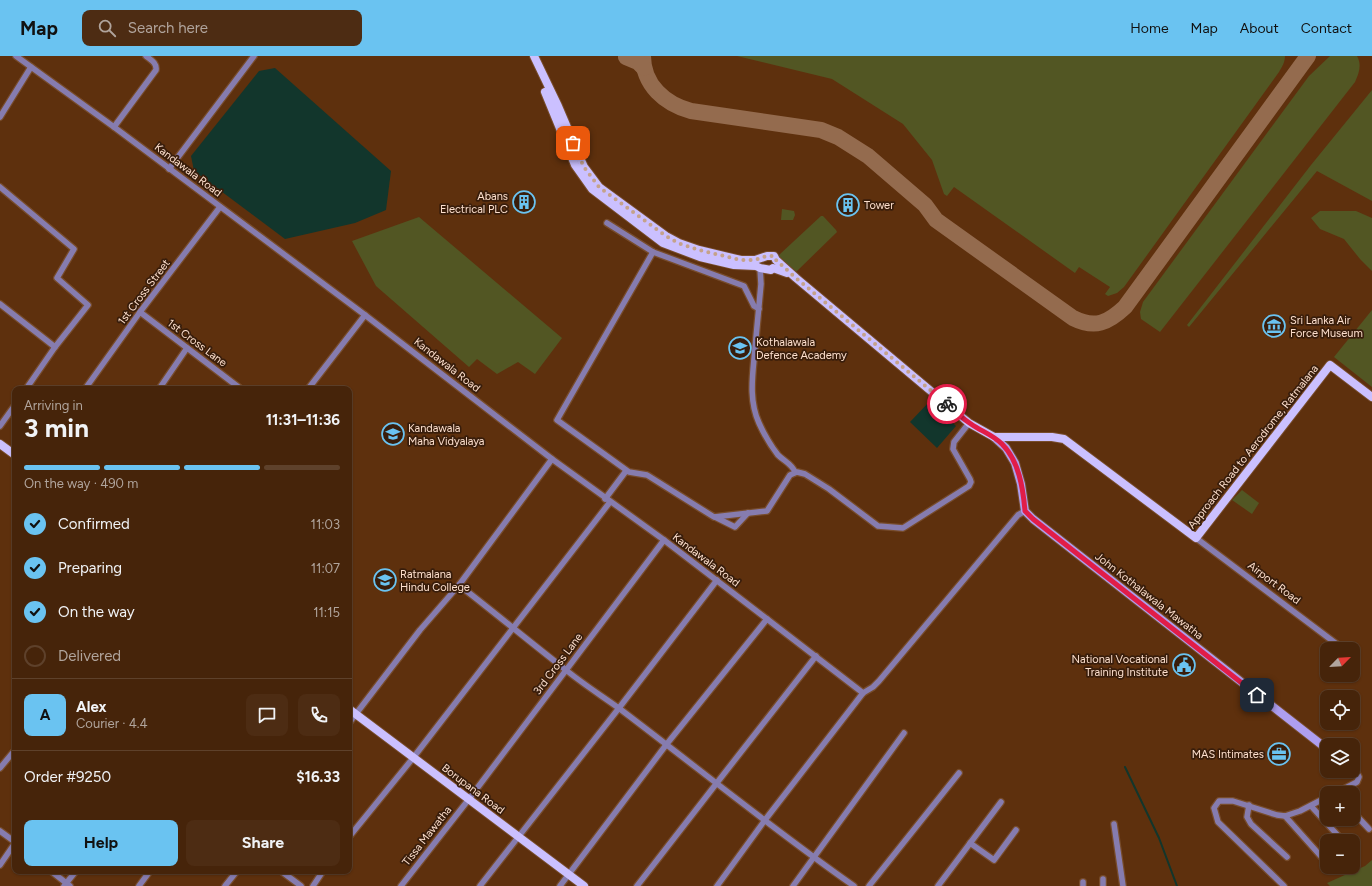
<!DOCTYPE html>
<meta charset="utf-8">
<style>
body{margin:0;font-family:Figtree,sans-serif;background:#4d2c13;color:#f1f3f6;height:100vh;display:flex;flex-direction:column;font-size:15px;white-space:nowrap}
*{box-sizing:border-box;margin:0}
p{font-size:13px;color:#b0a49c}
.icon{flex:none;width:22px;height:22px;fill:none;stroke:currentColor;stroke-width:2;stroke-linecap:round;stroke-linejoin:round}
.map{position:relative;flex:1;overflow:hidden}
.drawer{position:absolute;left:12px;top:330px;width:340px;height:488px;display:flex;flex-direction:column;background:#46240a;border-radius:8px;box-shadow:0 1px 3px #0004,0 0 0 1px #5e412b}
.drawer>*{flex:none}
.needle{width:26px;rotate:66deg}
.fabs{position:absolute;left:1320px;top:586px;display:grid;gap:8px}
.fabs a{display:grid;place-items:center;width:40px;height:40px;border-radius:8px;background:#46240a;box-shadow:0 1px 3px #0004,0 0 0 1px #5e412b;font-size:20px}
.pin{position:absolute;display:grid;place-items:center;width:34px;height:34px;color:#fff;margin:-17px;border-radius:8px;box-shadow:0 2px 6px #0006}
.courier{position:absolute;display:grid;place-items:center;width:40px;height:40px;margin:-20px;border:3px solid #e11d48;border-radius:50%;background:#fff;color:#222;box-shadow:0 1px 5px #0007}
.overview em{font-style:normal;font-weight:700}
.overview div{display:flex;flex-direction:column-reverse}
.overview{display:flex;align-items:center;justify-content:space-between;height:68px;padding:0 12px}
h1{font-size:26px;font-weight:700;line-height:30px}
.bar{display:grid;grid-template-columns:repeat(4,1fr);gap:6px 4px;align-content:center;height:48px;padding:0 12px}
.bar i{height:5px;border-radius:3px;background:#5e412b}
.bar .selected{background:#6ac3f1}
.bar p{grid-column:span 4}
.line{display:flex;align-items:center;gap:10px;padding:0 12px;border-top:1px solid #5e412b}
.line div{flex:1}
.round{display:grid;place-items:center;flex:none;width:42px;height:42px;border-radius:8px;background:#4d2c13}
ol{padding:0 12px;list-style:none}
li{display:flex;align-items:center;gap:12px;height:44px}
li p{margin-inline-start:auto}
li .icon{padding:4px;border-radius:50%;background:#6ac3f1;color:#111;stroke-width:4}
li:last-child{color:#b0a49c}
li i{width:22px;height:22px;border:2px solid #5e412b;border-radius:50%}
.action{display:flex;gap:8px;margin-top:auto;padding:8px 12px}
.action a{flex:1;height:46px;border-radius:8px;background:#6ac3f1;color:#111;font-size:16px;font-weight:700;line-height:46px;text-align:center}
.action a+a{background:#4d2c13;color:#f1f3f6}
header{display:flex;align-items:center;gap:24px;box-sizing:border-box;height:56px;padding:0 20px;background:#6ac3f1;color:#111}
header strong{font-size:19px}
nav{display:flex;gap:22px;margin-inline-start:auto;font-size:14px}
.search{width:280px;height:36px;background:#4d2c13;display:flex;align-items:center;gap:10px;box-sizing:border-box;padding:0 14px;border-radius:8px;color:#b0a49c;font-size:15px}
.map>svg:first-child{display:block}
.green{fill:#525623}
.water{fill:#12362c}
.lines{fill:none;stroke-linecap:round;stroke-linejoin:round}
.stream{stroke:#12362c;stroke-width:2}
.taxiway{stroke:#946b4e;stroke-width:16}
.street-casing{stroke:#774c2c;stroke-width:8}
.secondary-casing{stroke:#774c2c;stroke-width:10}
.primary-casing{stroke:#774c2c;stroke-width:10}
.street{stroke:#867caf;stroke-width:5.5}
.secondary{stroke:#ae9eef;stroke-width:8}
.primary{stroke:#cbc0ff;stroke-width:8}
.done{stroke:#c5a28a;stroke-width:4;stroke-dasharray:0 7.2}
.route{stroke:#e11d48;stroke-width:5}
.labels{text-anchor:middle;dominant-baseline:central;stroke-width:3.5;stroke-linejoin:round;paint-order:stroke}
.street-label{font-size:11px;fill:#fddfcd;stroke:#381d0b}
.poi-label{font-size:11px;fill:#fddfcd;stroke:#381d0b;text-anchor:start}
</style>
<header>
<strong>Map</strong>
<div class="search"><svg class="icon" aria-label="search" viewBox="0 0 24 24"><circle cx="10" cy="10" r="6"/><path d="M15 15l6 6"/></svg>Search here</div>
<nav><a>Home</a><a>Map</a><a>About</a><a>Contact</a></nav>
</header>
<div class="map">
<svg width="1372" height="830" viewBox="0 0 1372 830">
<rect width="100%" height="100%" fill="#5e300d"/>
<!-- green -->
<g class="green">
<path d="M737 0H1285C1285 6 1282 11 1279 16L1124 231 1117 237 1108 240 1105 238 1110 231 1079 211 1075 217 954 131 947 140 944 138 932 104 903 68 832 23Z"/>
<path d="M1330 0H1357C1362 9 1359 17 1355 26L1160 276 1141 263 1140 256 1143 246 1309 20Z"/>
<path d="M1372 34V145L1317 115 1189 271 1187 269 1311 109Z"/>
<path d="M782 153 794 155 795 159 793 164H781Z"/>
<path d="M1320 155H1356L1372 162V215L1360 203 1344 183 1320 173 1311 162Z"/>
<path d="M821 160H823L836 174 837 176 796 216 793 217 779 202V199Z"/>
<path d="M419 161 562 282 535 318 518 306 497 318 477 303 469 311 376 230 352 185Z"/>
<path d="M1372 254V331L1334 301Z"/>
<path d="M1242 434 1259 447 1252 458 1232 444Z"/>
<path d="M1372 804V830H1330L1327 827 1365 810Z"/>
</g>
<!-- water -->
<g class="water">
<path d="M275 12 391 115 386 154 355 167 285 183 194 115 191 100 259 15Z"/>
<path d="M930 345 956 370 937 392 910 366Z"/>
</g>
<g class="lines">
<!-- stream -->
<path class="stream" d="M1125 711 1159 782 1177 830"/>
<!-- taxiway -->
<g class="taxiway">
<path d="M643 0C643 29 665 48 691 55L821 74 838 81 868 100 925 149 936 164 1073 262C1095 273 1108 267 1125 251L1308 0"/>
<path d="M626 1 638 6 644 12"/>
</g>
<!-- street casing -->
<g class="street-casing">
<g id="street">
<path d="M16 0 114 71 365 259 552 403 664 484 767 563 863 637"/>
<path d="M0 61 31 11"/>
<path d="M114 71 156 14C157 7 151 4 146 0"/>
<path d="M169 113 254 0"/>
<path d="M0 131 74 193 57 222 88 249 55 291 26 333"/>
<path d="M607 167 653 196 744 230 754 250 759 253"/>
<path d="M653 196 557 364 629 416 647 419 714 461 767 455 790 419 797 416 805 418 829 433 878 470 903 472 969 430 971 426 970 423 953 393 954 386 969 367"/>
<path d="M760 212 761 228C759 249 757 270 755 292 753 317 748 343 759 367 764 378 771 390 778 399 784 405 792 408 795 416"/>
<path d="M0 248 55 291"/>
<path d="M140 256 241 333"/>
<path d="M85 333 140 256 220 151"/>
<path d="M159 333 187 292"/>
<path d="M308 333 365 259"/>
<path d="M0 370 15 349"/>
<path d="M605 443 626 415"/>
<path d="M715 461 735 471 748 457"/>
<path d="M1196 482 1338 589"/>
<path d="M459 529C495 557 530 586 566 614 583 628 602 640 620 653 698 712 774 774 854 830"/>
<path d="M349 667 420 574 459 529 552 403"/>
<path d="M0 712 15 694"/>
<path d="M1336 737 1357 726 1359 721 1356 715"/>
<path d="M1249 749 1247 761 1251 768 1287 801"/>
<path d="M1311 750 1343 785"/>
<path d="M1353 756 1369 773"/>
<path d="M1285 760 1326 806"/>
<path d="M1114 768 1123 830"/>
<path d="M0 775 15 786"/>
<path d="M349 781 413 702 610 446"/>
<path d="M970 787 994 804 1016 774"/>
<path d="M0 809 15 787"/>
<path d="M51 815 70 830"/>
<path d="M281 815 301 830"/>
<path d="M1103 823V830"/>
<path d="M1083 826V830"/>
<path d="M64 830 76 815"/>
<path d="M139 830 150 815"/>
<path d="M225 830 237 815"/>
<path d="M313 830 323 815"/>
<path d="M401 830 469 743 664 484"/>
<path d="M480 830 619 652 717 524"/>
<path d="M560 830 666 689 767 563"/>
<path d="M637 830 716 728 816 600"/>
<path d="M717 830 765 764 863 637 873 631 879 625 1018 459 1025 455"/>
<path d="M793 830 904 677"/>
<path d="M869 830 959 717"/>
<path d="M938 830 1001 746"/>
<path d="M1284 830 1218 766 1214 752 1219 745H1233L1277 759 1285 760 1300 755 1327 741"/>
</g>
</g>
<!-- secondary casing -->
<g class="secondary-casing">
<g id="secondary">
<path d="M994 381 1006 392 1015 407 1021 428 1025 455 1033 463 1327 693"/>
<path d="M1353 713 1356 715"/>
</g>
</g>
<!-- primary casing -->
<g class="primary-casing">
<g id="primary">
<path d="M534 0 558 50 584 111 599 131 666 180 679 187 699 194 741 204H755L767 200H774L776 204 796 222 969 367 994 381H1052L1064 383 1196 482 1330 309 1372 341"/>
<path d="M545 36 575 109 592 133 663 187 700 201 734 209 756 210 760 212 771 214 773 212 787 217"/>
<path d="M0 388 15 399"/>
<path d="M349 653 584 830"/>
</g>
</g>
<!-- street -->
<use href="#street" class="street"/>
<!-- secondary -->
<use href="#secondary" class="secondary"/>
<!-- primary -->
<use href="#primary" class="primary"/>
</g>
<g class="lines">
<!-- done -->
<path class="done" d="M573 87 584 111 599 131 666 180 678 187 699 194 741 204H755L767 200H774L776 204 796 222 947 348"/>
<!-- route -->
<path class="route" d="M947 348C954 355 962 362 971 368 981 375 993 379 1002 388 1019 405 1023 432 1025 455L1033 463 1257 639"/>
</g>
<!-- icons -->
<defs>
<g id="building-ring" transform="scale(1.15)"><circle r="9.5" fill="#381d0b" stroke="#6ac3f1" stroke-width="1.5"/><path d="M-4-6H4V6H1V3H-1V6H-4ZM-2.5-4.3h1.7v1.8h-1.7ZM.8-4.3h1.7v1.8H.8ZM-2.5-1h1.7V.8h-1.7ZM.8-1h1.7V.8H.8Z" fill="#6ac3f1"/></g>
<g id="museum-ring" transform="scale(1.15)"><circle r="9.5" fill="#381d0b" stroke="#6ac3f1" stroke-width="1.5"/><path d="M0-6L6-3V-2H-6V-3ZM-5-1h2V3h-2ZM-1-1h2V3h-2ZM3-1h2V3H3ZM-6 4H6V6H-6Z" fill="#6ac3f1"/></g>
<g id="university-ring" transform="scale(1.15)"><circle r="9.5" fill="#381d0b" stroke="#6ac3f1" stroke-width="1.5"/><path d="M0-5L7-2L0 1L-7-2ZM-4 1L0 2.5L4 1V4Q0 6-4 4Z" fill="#6ac3f1"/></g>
<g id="school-ring" transform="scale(1.15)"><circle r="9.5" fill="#381d0b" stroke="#6ac3f1" stroke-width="1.5"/><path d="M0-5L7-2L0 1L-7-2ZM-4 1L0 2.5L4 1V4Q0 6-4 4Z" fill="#6ac3f1"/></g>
<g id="civic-ring" transform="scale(1.15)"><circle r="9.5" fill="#381d0b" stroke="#6ac3f1" stroke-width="1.5"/><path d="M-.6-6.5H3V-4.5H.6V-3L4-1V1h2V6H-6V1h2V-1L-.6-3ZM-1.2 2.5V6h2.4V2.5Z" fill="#6ac3f1"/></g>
<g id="office-ring" transform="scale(1.15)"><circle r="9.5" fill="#381d0b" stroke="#6ac3f1" stroke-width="1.5"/><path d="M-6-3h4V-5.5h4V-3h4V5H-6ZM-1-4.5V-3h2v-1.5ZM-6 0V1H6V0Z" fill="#6ac3f1"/></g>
</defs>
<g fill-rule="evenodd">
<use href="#building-ring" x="524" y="146"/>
<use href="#building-ring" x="848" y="149"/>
<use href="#museum-ring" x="1274" y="270"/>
<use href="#university-ring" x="740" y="292"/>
<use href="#school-ring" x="393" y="378"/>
<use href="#school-ring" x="385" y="524"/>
<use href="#civic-ring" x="1184" y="609"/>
<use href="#office-ring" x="1279" y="698"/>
</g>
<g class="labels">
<!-- street labels -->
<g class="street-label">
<text transform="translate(188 114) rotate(37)">Kandawala Road</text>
<text transform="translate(144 236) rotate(-53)">1st Cross Street</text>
<text transform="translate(197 287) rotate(37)">1st Cross Lane</text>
<text transform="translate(447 309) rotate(38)">Kandawala Road</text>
<text transform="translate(1253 391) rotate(-52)">Approach Road to Aerodrome, Ratmalana</text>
<text transform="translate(706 504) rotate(37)">Kandawala Road</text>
<text transform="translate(1274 527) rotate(37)">Airport Road</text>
<text transform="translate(1149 540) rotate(38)">John Kothalawala Mawatha</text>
<text transform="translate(558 608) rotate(-53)">3rd Cross Lane</text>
<text transform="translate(473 733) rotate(37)">Borupana Road</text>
<text transform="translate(427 780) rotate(-52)">Tissa Mawatha</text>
</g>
<!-- poi labels -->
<g class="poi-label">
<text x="508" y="140" text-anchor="end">Abans<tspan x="508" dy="13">Electrical PLC</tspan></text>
<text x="864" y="149">Tower</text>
<text x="1290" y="264">Sri Lanka Air<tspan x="1290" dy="13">Force Museum</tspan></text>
<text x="756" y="286">Kothalawala<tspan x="756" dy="13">Defence Academy</tspan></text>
<text x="408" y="372">Kandawala<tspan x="408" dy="13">Maha Vidyalaya</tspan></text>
<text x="400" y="518">Ratmalana<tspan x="400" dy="13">Hindu College</tspan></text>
<text x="1168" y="603" text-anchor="end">National Vocational<tspan x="1168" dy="13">Training Institute</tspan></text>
<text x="1264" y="698" text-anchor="end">MAS Intimates</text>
</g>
</g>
</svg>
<div class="fabs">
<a><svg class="needle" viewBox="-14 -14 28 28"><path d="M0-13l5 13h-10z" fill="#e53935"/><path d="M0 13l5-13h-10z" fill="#b0a49c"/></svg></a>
<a><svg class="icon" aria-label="locate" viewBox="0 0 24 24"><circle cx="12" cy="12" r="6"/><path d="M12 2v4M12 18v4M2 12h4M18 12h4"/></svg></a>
<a><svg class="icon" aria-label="layers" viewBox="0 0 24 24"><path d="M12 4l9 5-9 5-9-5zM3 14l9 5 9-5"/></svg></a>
<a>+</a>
<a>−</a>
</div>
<div class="pin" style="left:573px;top:87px;background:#ea580c"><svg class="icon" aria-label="bag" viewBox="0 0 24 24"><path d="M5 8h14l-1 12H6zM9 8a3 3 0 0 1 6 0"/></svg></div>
<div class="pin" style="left:1257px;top:639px;background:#1f2937"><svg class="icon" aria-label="home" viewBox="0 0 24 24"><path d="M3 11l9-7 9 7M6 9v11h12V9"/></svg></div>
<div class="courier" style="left:947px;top:348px"><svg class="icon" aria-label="bike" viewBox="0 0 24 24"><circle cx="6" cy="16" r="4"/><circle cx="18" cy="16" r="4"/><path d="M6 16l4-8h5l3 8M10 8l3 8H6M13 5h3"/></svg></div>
<section class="drawer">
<div class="overview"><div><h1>3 min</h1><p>Arriving in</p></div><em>11:31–11:36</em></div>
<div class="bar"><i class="selected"></i><i class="selected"></i><i class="selected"></i><i></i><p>On the way · 490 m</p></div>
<ol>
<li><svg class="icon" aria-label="check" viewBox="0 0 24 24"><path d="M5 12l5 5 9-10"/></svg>Confirmed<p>11:03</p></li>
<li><svg class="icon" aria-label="check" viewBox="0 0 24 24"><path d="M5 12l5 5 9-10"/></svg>Preparing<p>11:07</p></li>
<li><svg class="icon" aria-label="check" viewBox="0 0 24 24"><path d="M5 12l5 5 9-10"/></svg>On the way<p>11:15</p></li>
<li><i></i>Delivered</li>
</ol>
<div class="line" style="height:72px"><b class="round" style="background:#6ac3f1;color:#111">A</b><div><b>Alex</b><p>Courier · 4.4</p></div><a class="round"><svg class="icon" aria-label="chat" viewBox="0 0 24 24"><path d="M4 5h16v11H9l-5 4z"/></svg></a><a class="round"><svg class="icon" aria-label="phone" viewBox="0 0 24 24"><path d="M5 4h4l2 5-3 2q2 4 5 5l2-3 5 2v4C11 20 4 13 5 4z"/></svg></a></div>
<div class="line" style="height:52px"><div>Order #9250</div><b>$16.33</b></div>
<div class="action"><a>Help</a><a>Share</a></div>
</section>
</div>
